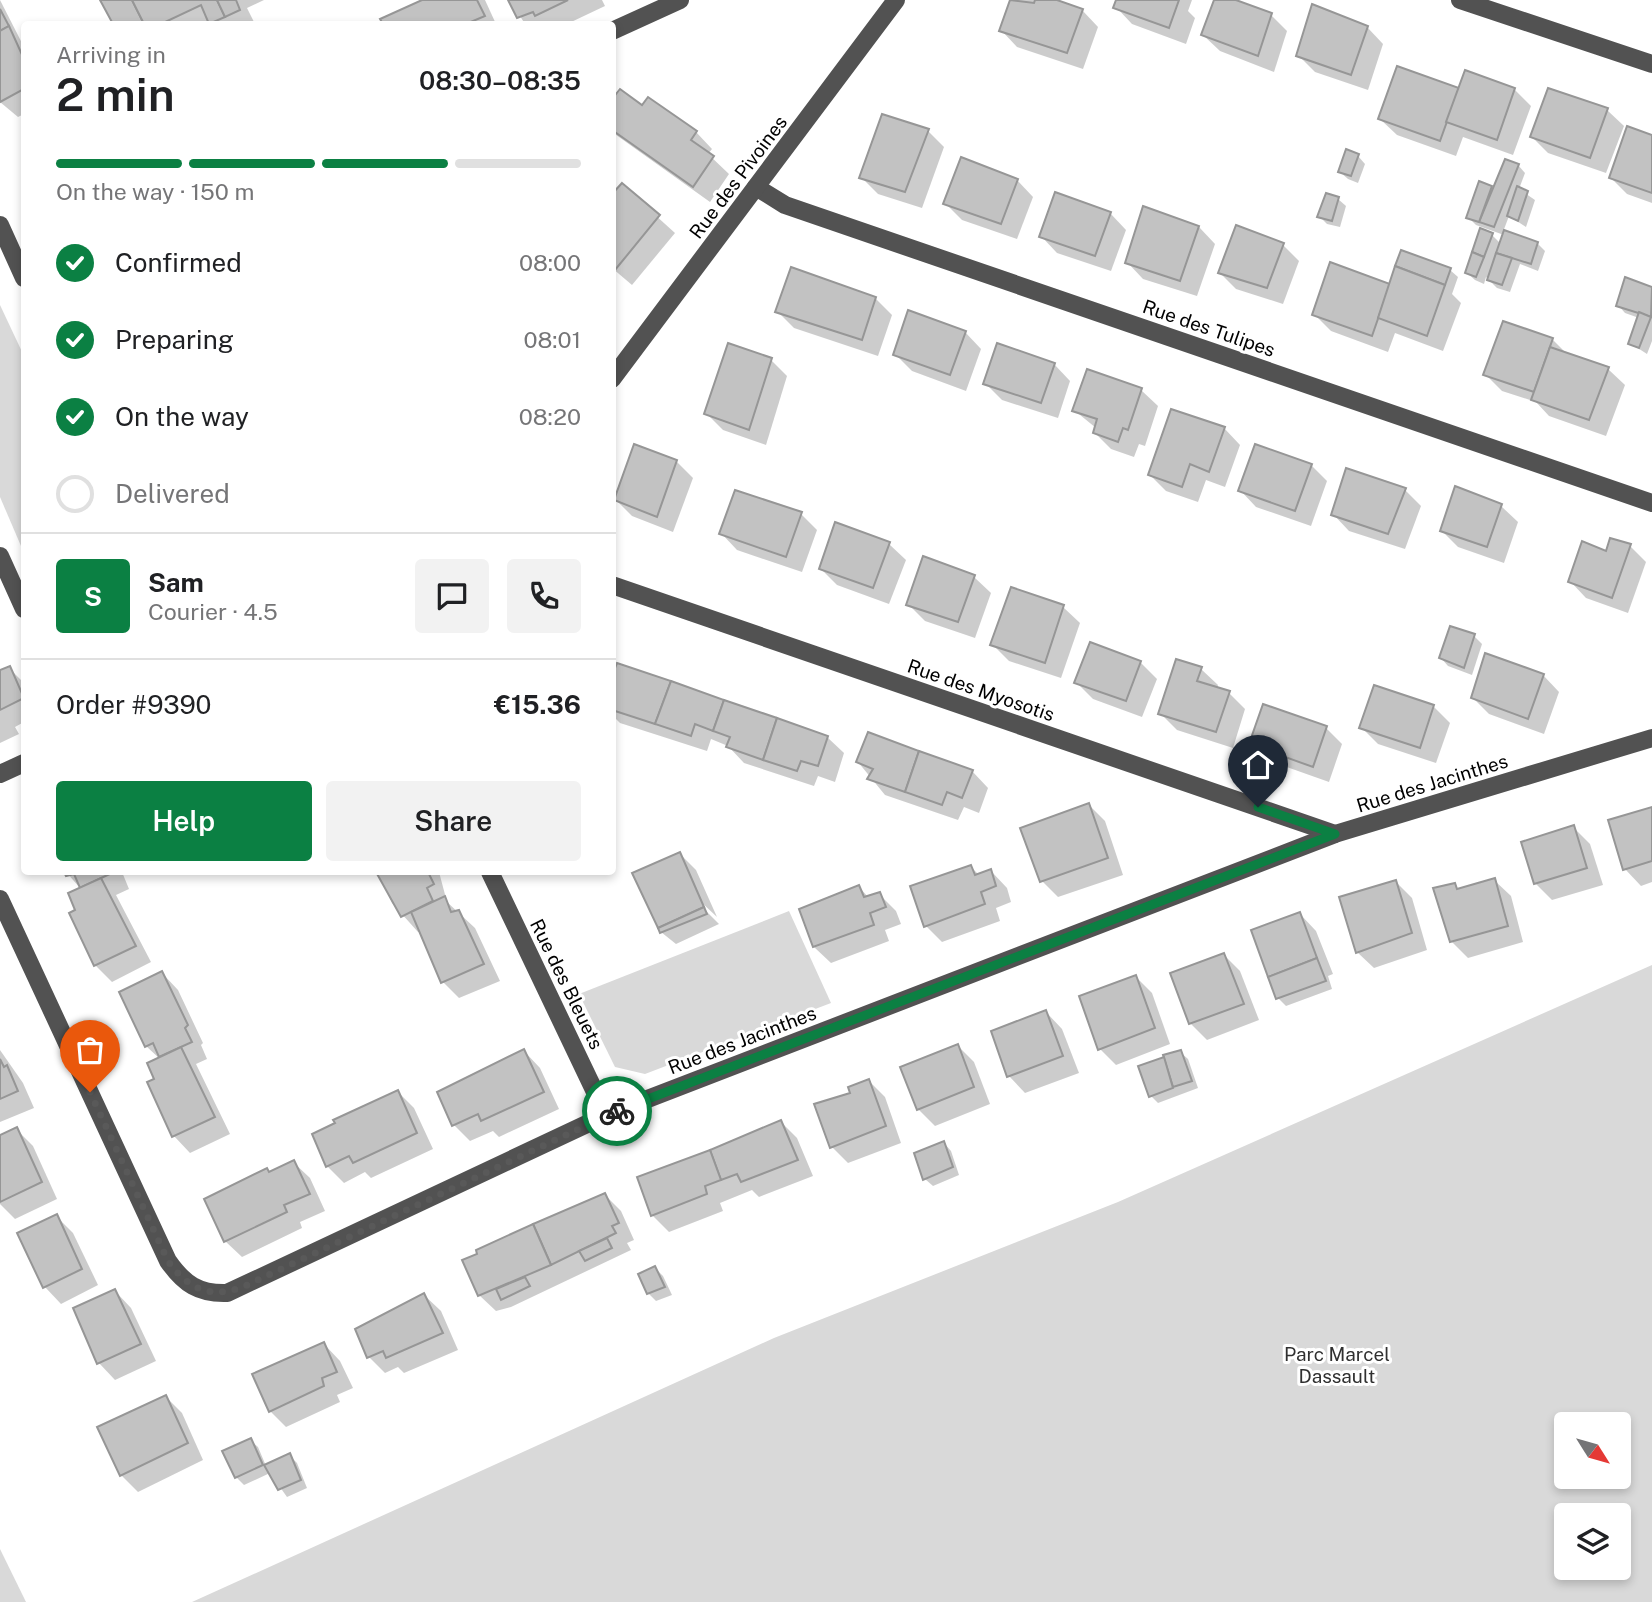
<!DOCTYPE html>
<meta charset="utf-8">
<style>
body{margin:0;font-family:"Public Sans",sans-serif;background:#f2f2f2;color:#202124;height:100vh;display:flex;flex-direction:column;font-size:26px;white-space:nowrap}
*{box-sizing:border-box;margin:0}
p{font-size:23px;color:#757577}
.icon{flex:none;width:38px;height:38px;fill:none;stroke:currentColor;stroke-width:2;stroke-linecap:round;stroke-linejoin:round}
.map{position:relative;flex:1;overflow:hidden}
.side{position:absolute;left:21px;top:21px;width:595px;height:854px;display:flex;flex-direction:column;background:#fff;border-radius:7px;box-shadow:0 4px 10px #0003}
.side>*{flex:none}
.needle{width:46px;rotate:127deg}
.tools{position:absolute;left:1554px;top:1412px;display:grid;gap:14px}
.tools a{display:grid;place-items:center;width:77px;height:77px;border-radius:7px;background:#fff;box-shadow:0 4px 10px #0003;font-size:35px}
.pin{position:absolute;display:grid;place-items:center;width:60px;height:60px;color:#fff;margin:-72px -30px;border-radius:50% 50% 50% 0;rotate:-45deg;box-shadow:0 0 7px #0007}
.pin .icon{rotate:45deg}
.courier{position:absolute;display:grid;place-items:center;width:70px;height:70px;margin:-35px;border:5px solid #0b8043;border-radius:50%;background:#fff;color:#222;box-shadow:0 2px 9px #0007}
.head em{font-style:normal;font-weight:600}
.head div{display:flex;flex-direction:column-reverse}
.head{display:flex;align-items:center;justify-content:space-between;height:119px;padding:0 35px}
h1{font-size:46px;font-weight:600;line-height:52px}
.bar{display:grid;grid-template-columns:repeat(4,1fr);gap:10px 7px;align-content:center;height:84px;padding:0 35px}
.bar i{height:9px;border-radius:5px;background:#e0e0e0}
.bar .current{background:#0b8043}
.bar p{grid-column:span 4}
.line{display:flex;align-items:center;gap:18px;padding:0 35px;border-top:2px solid #e0e0e0}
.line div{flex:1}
.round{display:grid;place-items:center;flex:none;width:74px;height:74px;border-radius:7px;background:#f2f2f2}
ol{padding:0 35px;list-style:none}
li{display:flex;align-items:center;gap:21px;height:77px}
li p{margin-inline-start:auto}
li .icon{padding:7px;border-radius:50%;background:#0b8043;color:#fff;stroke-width:4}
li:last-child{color:#757577}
li i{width:38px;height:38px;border:4px solid #e0e0e0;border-radius:50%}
.button{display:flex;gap:14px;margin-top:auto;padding:14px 35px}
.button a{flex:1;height:80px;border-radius:7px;background:#0b8043;color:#fff;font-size:28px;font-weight:600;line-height:80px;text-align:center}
.button a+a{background:#f2f2f2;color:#202124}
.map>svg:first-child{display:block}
.green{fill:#d9d9d9;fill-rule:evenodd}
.shadow{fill:#0003}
.building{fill:#c2c2c2;stroke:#969696;stroke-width:2}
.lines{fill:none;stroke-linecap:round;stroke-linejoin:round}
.minor{stroke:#525252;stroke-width:18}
.done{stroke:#595959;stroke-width:7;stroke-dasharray:0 12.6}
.route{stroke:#0b8043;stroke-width:9}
.labels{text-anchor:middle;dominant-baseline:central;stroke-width:6;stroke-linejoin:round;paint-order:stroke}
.street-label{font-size:19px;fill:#000;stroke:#fff}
.park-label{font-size:19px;fill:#303030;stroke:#fff}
</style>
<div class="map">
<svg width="1652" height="1602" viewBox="0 0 1652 1602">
<rect width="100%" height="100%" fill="#fff"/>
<!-- green -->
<g class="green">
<path d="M0 305 24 356V553L0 497Z"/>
<path d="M789 911 831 1003 645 1074 615 1067 579 994Z"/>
<path d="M1652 965V1602H192L774 1338 1118 1202ZM1619 1424V1477H1566V1424ZM1566 1516H1619V1568H1566Z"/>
<path d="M0 1549 26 1602H0Z"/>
</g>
<!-- shadow -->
<g class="shadow">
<path d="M0 0 24 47V114L18 117 0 102Z"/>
<path d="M102 0H264L247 8 255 24H115Z"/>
<path d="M426 0H485L496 24H385L383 20Z"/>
<path d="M510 0H602L605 6 567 24H525Z"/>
<path d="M1012 0H1051L1082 10 1098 27 1083 69 1017 47 1001 30Z"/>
<path d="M1118 0H1192L1188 11 1195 18 1186 44 1132 24 1116 7Z"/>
<path d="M1216 0H1231L1271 15 1287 31 1274 72 1220 51 1203 35Z"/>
<path d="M1367 27 1383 44 1368 90 1315 72 1298 55Z"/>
<path d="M1514 89 1531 106 1513 155 1463 137 1456 156 1397 135 1380 119 1460 90Z"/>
<path d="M612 102 696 132 712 149 708 154 729 174 710 202 612 132Z"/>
<path d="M1607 110 1624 126 1606 173 1548 153 1532 137Z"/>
<path d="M928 131 944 147 922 208 878 194 862 178Z"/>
<path d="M1652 136V203L1627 194 1611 178Z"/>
<path d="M1358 156 1365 164 1358 183 1348 179 1340 172Z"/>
<path d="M1518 165 1525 173 1519 189 1535 200 1526 227 1509 216 1503 232 1537 243 1545 251 1538 271 1520 264 1510 292 1497 288 1486 277 1484 284 1475 280 1467 273 1492 235 1501 244 1504 235 1476 225 1468 217 1480 183 1496 188Z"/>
<path d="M1017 180 1033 197 1017 239 962 220 945 203Z"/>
<path d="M622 185 675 233 632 285 612 268V197Z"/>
<path d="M1338 199 1346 206 1340 227 1327 224 1319 216Z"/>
<path d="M1110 213 1126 230 1111 271 1057 253 1041 236Z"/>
<path d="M1199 227 1215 244 1197 296 1143 279 1127 262Z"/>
<path d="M1283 245 1299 261 1283 304 1236 289 1220 273Z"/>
<path d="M1450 270 1458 277 1452 294 1461 303 1443 351 1395 333 1388 352 1331 331 1314 314 1391 286Z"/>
<path d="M1626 279 1652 289V341L1647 354 1630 343 1639 318 1625 313 1618 305Z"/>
<path d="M875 298 892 315 878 356 794 328 777 311Z"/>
<path d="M965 332 981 349 966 391 912 371 895 354Z"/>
<path d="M1552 339 1568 355 1608 369 1625 385 1606 436 1549 416 1536 402 1502 391 1485 374Z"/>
<path d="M771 360 787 376 766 445 723 430 706 413Z"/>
<path d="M1054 364 1070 381 1058 418 1002 400 985 383Z"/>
<path d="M1141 390 1158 406 1145 446 1139 444 1134 457 1111 449 1095 433 1096 428 1074 410Z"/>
<path d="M1224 428 1240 445 1225 487 1206 480 1198 502 1166 491 1150 475Z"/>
<path d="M676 461 693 478 673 532 632 516 616 500Z"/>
<path d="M1311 465 1327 481 1311 526 1256 507 1240 490Z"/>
<path d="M1405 490 1421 506 1405 549 1349 531 1333 514Z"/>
<path d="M1501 506 1518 522 1504 563 1458 547 1442 531Z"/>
<path d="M801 514 817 530 802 572 737 550 721 533Z"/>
<path d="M889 544 906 560 889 604 837 585 821 569Z"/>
<path d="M1630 546 1646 562 1628 613 1586 598 1570 581 1607 553Z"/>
<path d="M974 577 991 593 975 638 925 621 908 604Z"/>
<path d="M1063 607 1080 623 1061 678 1009 661 992 644Z"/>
<path d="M1474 636 1482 644 1472 675 1448 666 1441 658Z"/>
<path d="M1140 662 1157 679 1142 717 1093 699 1076 682Z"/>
<path d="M9 668 24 683V722L15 727 19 734 0 743V672Z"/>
<path d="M1201 669 1218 685 1217 689 1229 693 1245 709 1233 748 1177 730 1160 713Z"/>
<path d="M1543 675 1559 692 1544 734 1489 714 1473 698Z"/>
<path d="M612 681 827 737 844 753 835 782 818 776 814 786 744 763 728 746 711 739 707 751 620 723 612 715Z"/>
<path d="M1433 706 1450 723 1436 763 1378 744 1361 727Z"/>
<path d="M1326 728 1342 744 1329 782 1267 760 1251 744Z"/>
<path d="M858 762 972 771 988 788 979 813 964 807 958 820 885 795Z"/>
<path d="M1089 805 1105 821 1123 875 1058 897 1042 881Z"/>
<path d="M1652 809V882L1641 886 1625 869Z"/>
<path d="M1573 827 1590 844 1603 885 1552 900 1535 883Z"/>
<path d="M680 854 696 870 717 917 699 900 697 902 719 924 676 944 661 932Z"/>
<path d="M971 867 979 875 991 871 1007 888 1011 902 996 908 1000 921 942 942 926 926Z"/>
<path d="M66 872H122L129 889 116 895 151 962 112 982 95 965 71 913 77 911 81 889Z"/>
<path d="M378 872H439L447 902 475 928 500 981 459 998 443 982 421 931 418 932 392 903Z"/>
<path d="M1494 880 1511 896 1523 942 1468 958 1452 942 1454 885 1460 890Z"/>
<path d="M1396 882 1412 898 1427 950 1374 968 1357 952Z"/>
<path d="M859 887 869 898 879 894 896 911 901 924 885 930 889 941 831 963 814 947Z"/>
<path d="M1300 914 1316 931 1333 974 1328 976 1332 989 1286 1006 1278 998Z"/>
<path d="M1224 955 1240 971 1259 1020 1207 1040 1190 1023Z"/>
<path d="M162 973 178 990 203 1043 201 1045 207 1059 196 1064 230 1134 190 1153 174 1136 156 1080 160 1059 146 1046Z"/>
<path d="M1136 977 1152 993 1170 1044 1116 1065 1100 1049Z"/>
<path d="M1046 1012 1062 1029 1079 1073 1025 1093 1009 1076Z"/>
<path d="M958 1046 974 1062 990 1104 935 1126 918 1109 902 1068Z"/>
<path d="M0 1050 23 1083 34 1108 0 1122Z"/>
<path d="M524 1051 540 1068 559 1109 499 1137 493 1131 470 1141 454 1125Z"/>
<path d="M1180 1052 1188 1059 1198 1088 1158 1103 1151 1096Z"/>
<path d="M869 1081 885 1097 901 1143 848 1163 832 1147 852 1094Z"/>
<path d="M398 1092 414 1108 433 1149 371 1178 365 1172 344 1183 327 1166 314 1135Z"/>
<path d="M781 1122 797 1138 813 1176 759 1197 752 1190 720 1203 723 1211 669 1232 652 1215 639 1178Z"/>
<path d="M16 1129 33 1146 57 1199 15 1219 0 1204V1137Z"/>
<path d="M944 1143 951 1151 959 1175 933 1186 925 1179Z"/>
<path d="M293 1162 310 1178 325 1211 300 1222 302 1228 242 1257 225 1241Z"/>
<path d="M605 1195 621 1211 634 1240 627 1243 631 1250 511 1307 496 1311 479 1295 478 1251Z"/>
<path d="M56 1216 73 1233 98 1285 61 1304 45 1287Z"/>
<path d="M655 1268 663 1276 672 1295 656 1301 648 1293Z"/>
<path d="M115 1291 131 1308 156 1361 115 1380 99 1363 75 1309Z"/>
<path d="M424 1295 441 1311 458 1350 404 1373 398 1367 385 1373 369 1357Z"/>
<path d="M324 1344 340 1361 353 1388 337 1395 340 1402 286 1427 270 1411Z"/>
<path d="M166 1397 182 1413 203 1460 138 1492 121 1475 99 1428Z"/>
<path d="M250 1440 258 1447 266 1466 289 1455 297 1463 307 1488 287 1497 270 1473 244 1485 236 1477Z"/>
</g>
<!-- building -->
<g class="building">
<path d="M100 0H132L144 24H113Z"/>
<path d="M132 0H217L225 17 209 24 201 5 161 24H144Z"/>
<path d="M217 0H236L240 10 225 17Z"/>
<path d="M422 0H477L485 16 466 24H383L380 19Z"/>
<path d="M508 0H568L535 16 533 12 517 18Z"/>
<path d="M1010 0 1034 3 1035 0H1057L1083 9 1067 53 999 31Z"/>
<path d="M1116 0H1179L1169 28 1113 8Z"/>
<path d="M1214 0H1236L1272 13 1258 56 1201 35Z"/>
<path d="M1312 4 1368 26 1351 75 1296 56Z"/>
<path d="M0 9 9 26 0 31Z"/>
<path d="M9 26 24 59V89L0 102V31Z"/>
<path d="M1397 66 1459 88 1440 141 1378 119Z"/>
<path d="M1465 70 1515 88 1497 140 1446 122Z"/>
<path d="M1548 88 1608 108 1590 158 1530 137Z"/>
<path d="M620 89 642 105 648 97 697 131 691 140 714 156 693 187 612 130V99Z"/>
<path d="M882 114 929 129 905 192 859 178Z"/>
<path d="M1627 126 1652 135V193L1609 178Z"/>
<path d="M1346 149 1359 154 1351 176 1338 172Z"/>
<path d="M961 157 1018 179 1001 224 943 204Z"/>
<path d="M1505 159 1519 164 1494 227 1479 222Z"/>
<path d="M1479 181 1492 186 1479 222 1466 218Z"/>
<path d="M622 183 660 215 615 270 612 267V194Z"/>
<path d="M1517 186 1528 191 1518 221 1507 216Z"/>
<path d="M1055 192 1111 212 1095 256 1039 237Z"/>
<path d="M1326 193 1339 197 1332 221 1317 217Z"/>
<path d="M1143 206 1199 226 1180 281 1125 263Z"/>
<path d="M1236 225 1284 243 1267 288 1218 273Z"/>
<path d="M1480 228 1493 233 1484 257 1472 252Z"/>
<path d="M1504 230 1538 242 1531 264 1496 253Z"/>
<path d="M1401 250 1451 268 1445 285 1395 266Z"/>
<path d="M1472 252 1484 257 1476 277 1465 273Z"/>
<path d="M1496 253 1512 258 1502 285 1487 280Z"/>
<path d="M1330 262 1390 284 1372 336 1312 315Z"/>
<path d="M1395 266 1445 285 1427 336 1378 318Z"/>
<path d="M791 267 876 297 862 340 775 312Z"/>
<path d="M1625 277 1652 287 1651 317 1616 306Z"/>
<path d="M908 310 966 331 950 375 893 355Z"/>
<path d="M1639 312 1651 317 1639 348 1628 344Z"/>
<path d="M1503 321 1553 338 1534 392 1483 375Z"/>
<path d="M728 343 772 358 749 430 704 414Z"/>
<path d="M997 343 1055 363 1041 403 983 384Z"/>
<path d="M1550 347 1609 367 1589 420 1531 400Z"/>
<path d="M1087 369 1142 388 1128 430 1123 428 1118 442 1093 433 1097 419 1072 411Z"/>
<path d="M1171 409 1225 427 1209 472 1190 464 1182 487 1148 475Z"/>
<path d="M634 444 677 460 657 517 614 500Z"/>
<path d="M1255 444 1312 464 1295 511 1238 491Z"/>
<path d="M1346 468 1406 488 1388 534 1331 515Z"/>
<path d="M1455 486 1502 504 1487 547 1440 531Z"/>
<path d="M735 490 802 512 786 557 719 534Z"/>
<path d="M835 522 890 542 873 588 819 569Z"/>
<path d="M1610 538 1631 544 1612 598 1568 582 1582 541 1606 551Z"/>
<path d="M923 556 975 575 958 622 906 605Z"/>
<path d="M1011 587 1064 605 1045 663 990 645Z"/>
<path d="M1450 626 1475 634 1464 668 1439 658Z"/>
<path d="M1090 642 1141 661 1126 701 1074 683Z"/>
<path d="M1485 653 1544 674 1528 719 1471 698Z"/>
<path d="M1176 659 1202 667 1197 681 1230 691 1216 732 1158 714Z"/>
<path d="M617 663 671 681 655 724 612 710V675Z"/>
<path d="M10 666 24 698 0 710V670Z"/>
<path d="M671 681 724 700 713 731 695 724 691 736 655 724Z"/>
<path d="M1374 685 1434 705 1420 748 1359 728Z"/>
<path d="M724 700 777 718 763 760 726 747 730 737 713 731Z"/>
<path d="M1263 704 1327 726 1313 767 1249 744Z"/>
<path d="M777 718 828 736 818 766 801 761 797 771 763 760Z"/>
<path d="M868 732 919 751 905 792 867 779 873 769 856 762Z"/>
<path d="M919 751 973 770 962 798 947 792 942 805 905 792Z"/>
<path d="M1089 803 1108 858 1040 882 1020 828Z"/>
<path d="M1652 807V861L1623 870 1608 820Z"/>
<path d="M1574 825 1587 868 1534 884 1521 842Z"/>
<path d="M680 852 704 907 658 928 632 873Z"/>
<path d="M971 865 975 875 991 869 996 886 981 892 985 904 924 927 910 886Z"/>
<path d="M64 872H114L80 888 74 874 66 876Z"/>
<path d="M376 872H428L434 884 427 888 433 901 401 917Z"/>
<path d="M101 878 136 946 94 966 69 913 75 910 68 893Z"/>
<path d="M1495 878 1508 926 1450 942 1433 888 1455 883 1457 889Z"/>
<path d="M1396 880 1412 933 1356 953 1339 897Z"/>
<path d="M859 885 864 897 880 892 886 907 870 913 874 925 813 947 799 909Z"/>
<path d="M445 896 451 912 459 910 484 964 441 983 411 912Z"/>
<path d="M704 907 707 914 660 933 658 928Z"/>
<path d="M1300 912 1317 958 1268 977 1251 930Z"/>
<path d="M1224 953 1244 1004 1189 1024 1170 973Z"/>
<path d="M1317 958 1326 981 1276 999 1268 977Z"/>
<path d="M162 971 188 1025 185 1028 192 1042 159 1057 153 1043 145 1047 119 992Z"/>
<path d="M1136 975 1155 1028 1098 1050 1079 996Z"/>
<path d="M1046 1010 1063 1056 1007 1077 991 1031Z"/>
<path d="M958 1044 974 1087 917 1110 900 1067Z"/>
<path d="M181 1047 215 1117 172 1137 147 1082 154 1079 147 1063Z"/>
<path d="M524 1049 544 1092 481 1121 478 1114 452 1126 437 1092Z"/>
<path d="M1181 1050 1192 1081 1173 1087 1163 1055Z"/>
<path d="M1164 1057 1173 1088 1149 1097 1138 1066Z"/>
<path d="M0 1059 4 1067 7 1065 18 1091 0 1099Z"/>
<path d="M869 1079 886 1126 830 1148 814 1104 850 1093 848 1087Z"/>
<path d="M398 1090 417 1133 353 1163 349 1156 326 1167 312 1134 335 1123 333 1120Z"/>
<path d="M781 1120 798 1160 741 1182 737 1174 721 1180 710 1150Z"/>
<path d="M17 1127 42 1182 0 1202V1135Z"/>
<path d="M944 1141 953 1167 923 1180 914 1153Z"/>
<path d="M710 1150 721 1180 705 1186 707 1194 651 1216 637 1177Z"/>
<path d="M294 1160 310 1194 284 1205 287 1212 224 1242 204 1199 267 1168 269 1172Z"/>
<path d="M605 1193 619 1223 612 1226 616 1233 551 1265 533 1224Z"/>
<path d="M57 1214 82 1269 43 1288 17 1233Z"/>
<path d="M533 1224 551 1265 478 1296 462 1260 477 1254 476 1250Z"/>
<path d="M607 1238 612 1248 585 1261 579 1251Z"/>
<path d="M655 1266 665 1287 647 1294 638 1274Z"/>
<path d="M525 1277 530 1286 501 1300 496 1289Z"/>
<path d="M115 1289 141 1344 97 1364 73 1308Z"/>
<path d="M424 1293 443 1333 386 1358 383 1351 367 1358 355 1329Z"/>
<path d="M324 1342 337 1372 322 1378 324 1386 269 1412 252 1374Z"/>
<path d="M166 1395 188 1443 120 1476 97 1427Z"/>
<path d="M251 1438 263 1465 235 1478 222 1451Z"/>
<path d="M290 1453 301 1480 278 1490 264 1465Z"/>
</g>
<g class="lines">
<!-- minor -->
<g class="minor">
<path d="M1460 0 1652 64"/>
<path d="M612 31 680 0"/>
<path d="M756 187 785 205 1652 503"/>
<path d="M0 225 24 278"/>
<path d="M612 379 896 0"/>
<path d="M0 556 24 609"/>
<path d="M612 585 1335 834"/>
<path d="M0 774 24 763"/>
<path d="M490 872 606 1115"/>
<path d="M0 899 168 1261C184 1284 199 1294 227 1293L606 1115 1335 834 1652 738"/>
</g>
</g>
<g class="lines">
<!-- done -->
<path class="done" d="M90 1092 168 1261C188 1289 210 1299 243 1287L617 1111"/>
<!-- route -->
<path class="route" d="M617 1111 1335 834 1258 807"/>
</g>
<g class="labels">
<!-- street labels -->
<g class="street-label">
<text transform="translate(738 177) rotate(-53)">Rue des Pivoines</text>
<text transform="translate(1209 328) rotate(19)">Rue des Tulipes</text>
<text transform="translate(981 690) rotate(19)">Rue des Myosotis</text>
<text transform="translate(1432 783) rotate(-17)">Rue des Jacinthes</text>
<text transform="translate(567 984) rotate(64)">Rue des Bleuets</text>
<text transform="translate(742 1040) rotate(-21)">Rue des Jacinthes</text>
</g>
<!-- park labels -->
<g class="park-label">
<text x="1337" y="1354">Parc Marcel<tspan x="1337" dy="22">Dassault</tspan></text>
</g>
</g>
</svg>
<div class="tools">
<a><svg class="needle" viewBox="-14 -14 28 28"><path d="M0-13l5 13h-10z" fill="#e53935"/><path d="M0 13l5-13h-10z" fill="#757577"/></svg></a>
<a><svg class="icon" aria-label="layers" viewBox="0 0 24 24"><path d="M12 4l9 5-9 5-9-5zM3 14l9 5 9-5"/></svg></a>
</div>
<div class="pin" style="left:90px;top:1092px;background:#ea580c"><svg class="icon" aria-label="bag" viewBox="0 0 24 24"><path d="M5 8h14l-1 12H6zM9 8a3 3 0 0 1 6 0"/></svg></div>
<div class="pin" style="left:1258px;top:807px;background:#1f2937"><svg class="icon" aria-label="home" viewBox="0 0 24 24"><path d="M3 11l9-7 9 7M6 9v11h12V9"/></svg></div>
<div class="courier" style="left:617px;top:1111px"><svg class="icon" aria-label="bike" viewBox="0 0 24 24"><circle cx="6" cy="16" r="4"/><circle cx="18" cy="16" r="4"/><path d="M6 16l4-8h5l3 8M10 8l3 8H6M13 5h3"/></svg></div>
<section class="side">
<div class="head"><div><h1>2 min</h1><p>Arriving in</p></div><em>08:30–08:35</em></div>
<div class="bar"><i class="current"></i><i class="current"></i><i class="current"></i><i></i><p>On the way · 150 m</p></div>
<ol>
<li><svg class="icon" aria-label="check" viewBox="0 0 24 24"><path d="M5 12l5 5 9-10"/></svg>Confirmed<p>08:00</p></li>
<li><svg class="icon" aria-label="check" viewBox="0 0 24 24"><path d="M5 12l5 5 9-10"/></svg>Preparing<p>08:01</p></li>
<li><svg class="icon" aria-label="check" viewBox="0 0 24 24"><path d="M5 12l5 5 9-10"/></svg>On the way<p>08:20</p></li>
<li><i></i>Delivered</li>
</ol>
<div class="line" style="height:126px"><b class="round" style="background:#0b8043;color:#fff">S</b><div><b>Sam</b><p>Courier · 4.5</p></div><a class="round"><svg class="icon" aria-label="chat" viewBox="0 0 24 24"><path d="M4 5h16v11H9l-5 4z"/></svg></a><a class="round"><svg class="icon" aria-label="phone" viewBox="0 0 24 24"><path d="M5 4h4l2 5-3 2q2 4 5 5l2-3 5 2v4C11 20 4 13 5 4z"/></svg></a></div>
<div class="line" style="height:91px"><div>Order #9390</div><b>€15.36</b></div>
<div class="button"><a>Help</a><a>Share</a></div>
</section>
</div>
